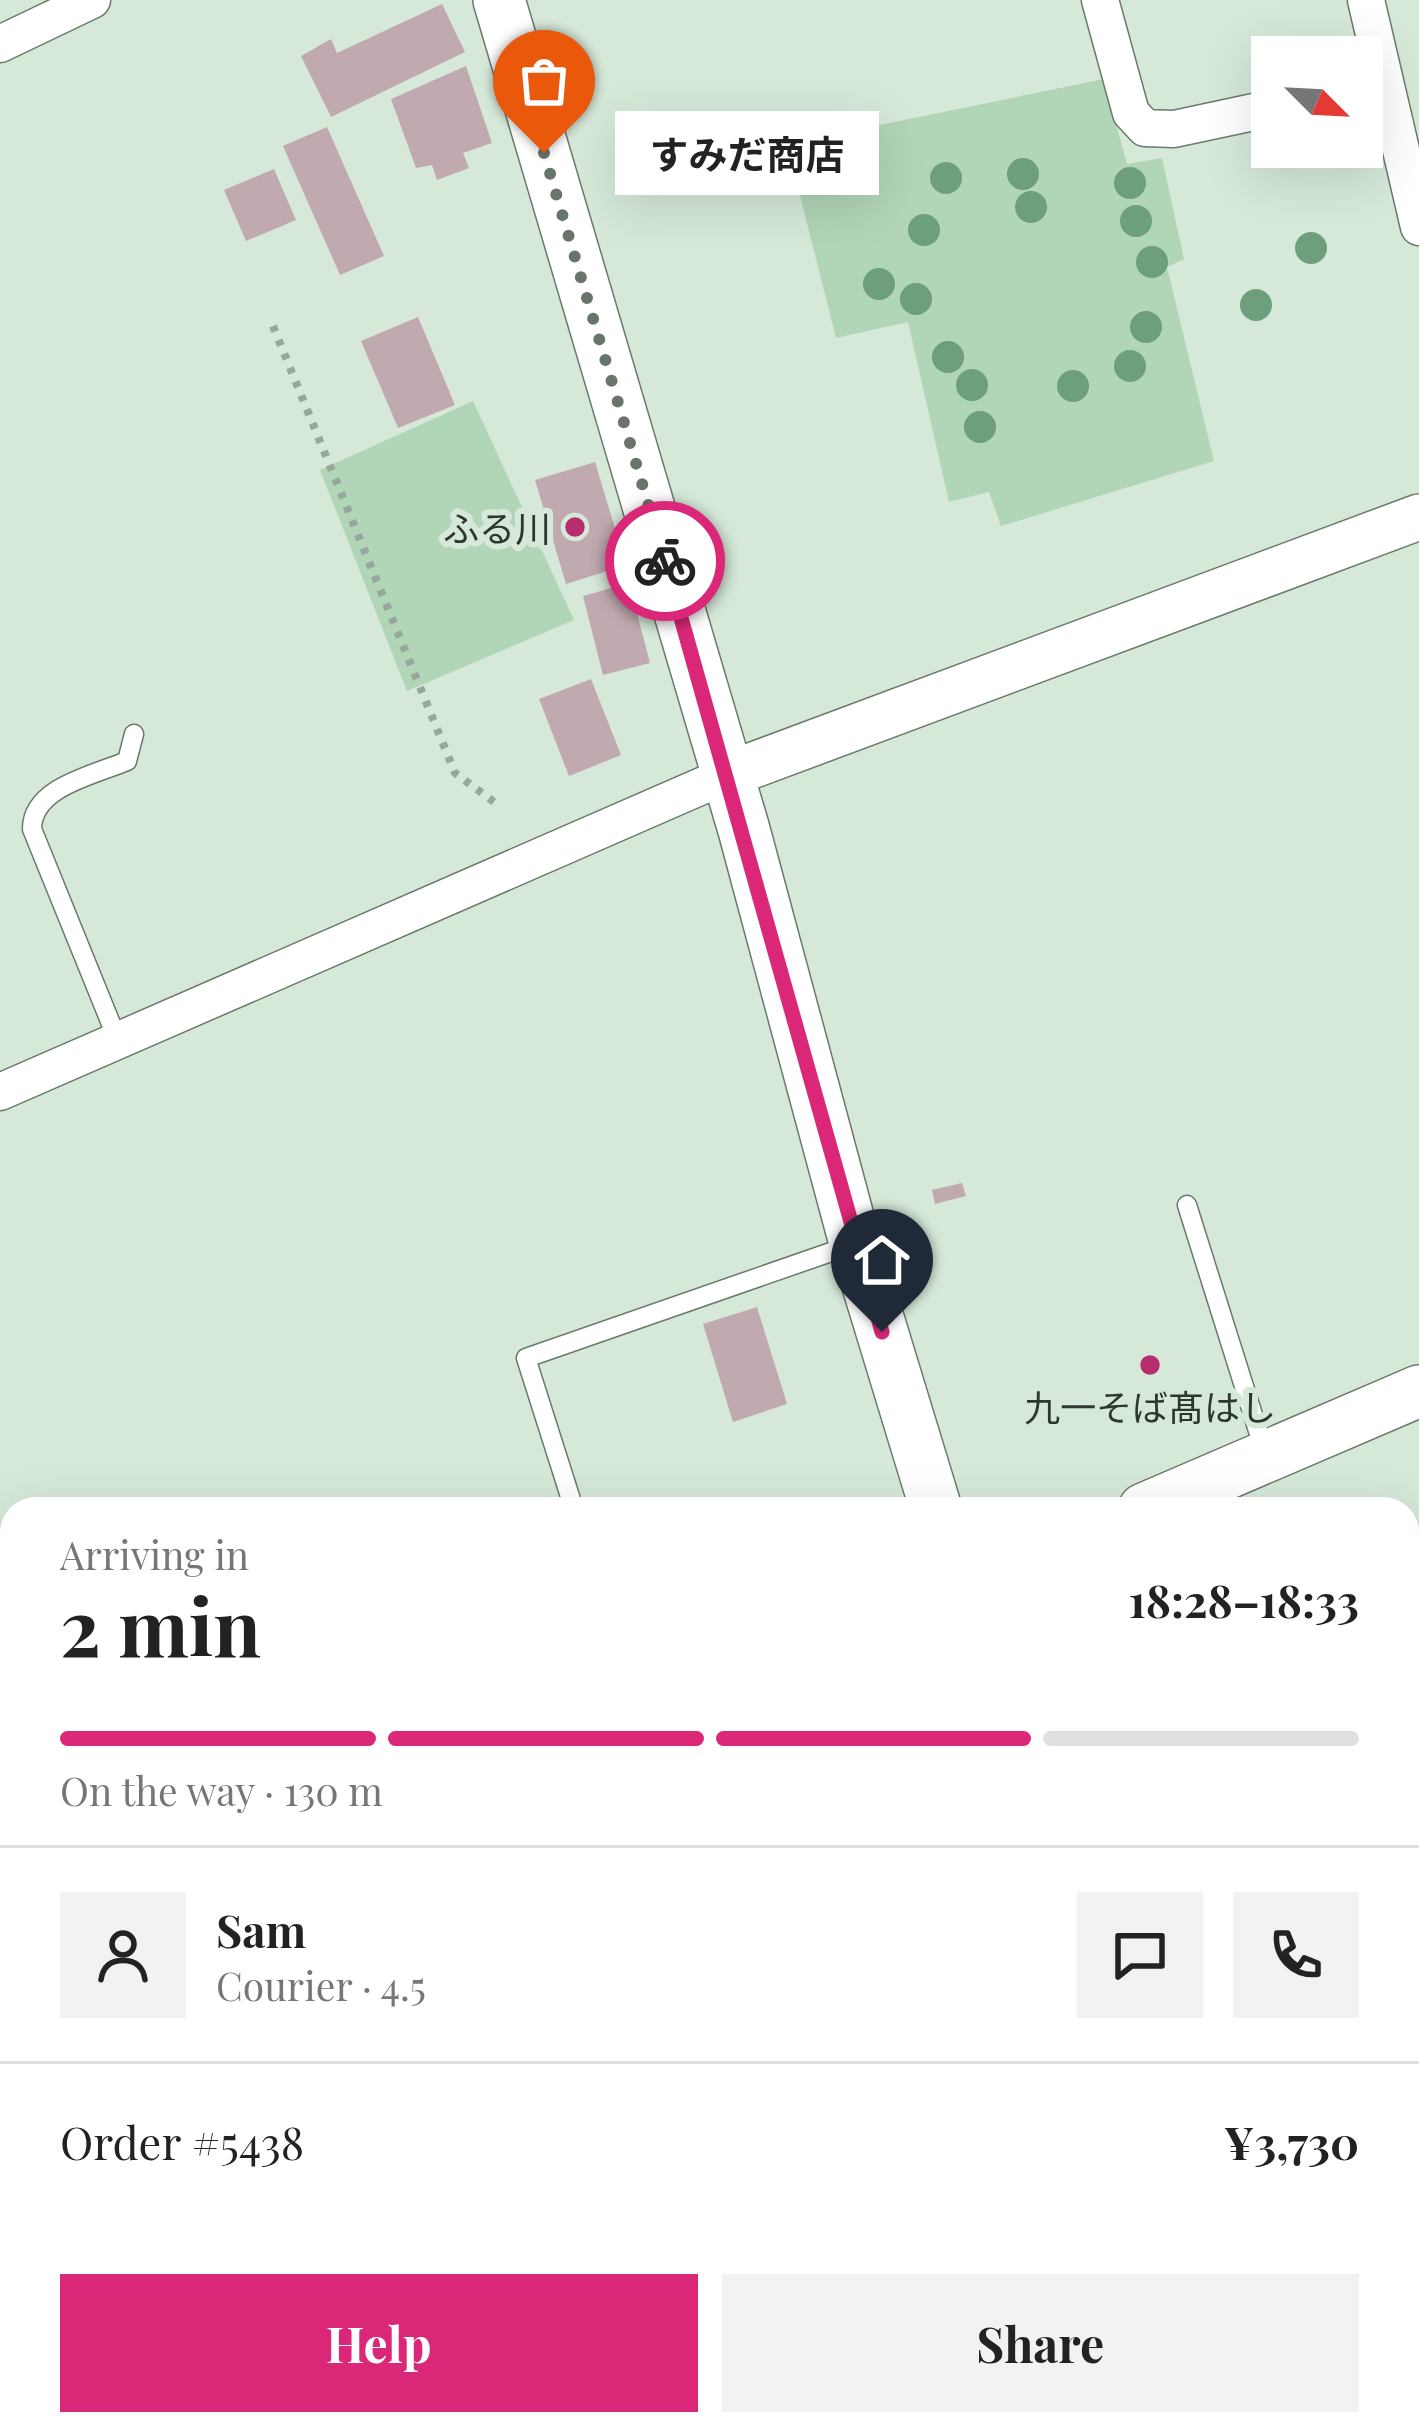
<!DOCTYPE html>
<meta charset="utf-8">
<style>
body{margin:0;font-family:"Playfair Display","Noto Sans JP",serif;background:#f2f2f2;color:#222;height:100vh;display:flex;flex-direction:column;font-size:45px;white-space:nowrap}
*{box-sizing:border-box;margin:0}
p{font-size:39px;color:#767676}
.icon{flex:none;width:66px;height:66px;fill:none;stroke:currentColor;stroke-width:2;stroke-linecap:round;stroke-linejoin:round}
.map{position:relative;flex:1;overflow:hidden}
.side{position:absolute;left:0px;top:1497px;width:1419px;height:939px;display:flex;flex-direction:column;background:#fff;border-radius:36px 36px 0 0;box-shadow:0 12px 48px #0002}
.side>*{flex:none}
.needle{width:78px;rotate:114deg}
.buttons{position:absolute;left:1251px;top:36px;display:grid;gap:24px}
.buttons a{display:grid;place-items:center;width:132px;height:132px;border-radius:0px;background:#fff;box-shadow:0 12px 48px #0002;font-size:60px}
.pin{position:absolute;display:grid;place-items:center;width:102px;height:102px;color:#fff;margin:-123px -51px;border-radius:50% 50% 50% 0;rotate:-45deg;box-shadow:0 0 12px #0007}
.pin .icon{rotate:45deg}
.courier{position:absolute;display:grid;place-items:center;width:120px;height:120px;margin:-60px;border:9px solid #db2777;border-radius:50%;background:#fff;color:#222;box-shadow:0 3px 15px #0007}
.bubble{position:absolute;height:84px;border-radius:0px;background:#fff;box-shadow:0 12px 48px #0002;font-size:39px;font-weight:700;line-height:84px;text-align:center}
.headline em{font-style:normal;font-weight:700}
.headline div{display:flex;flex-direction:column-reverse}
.headline{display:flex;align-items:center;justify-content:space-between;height:204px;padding:0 60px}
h1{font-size:78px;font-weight:700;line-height:90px}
.bar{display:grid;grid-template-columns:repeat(4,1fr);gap:18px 12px;align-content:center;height:144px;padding:0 60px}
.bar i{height:15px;border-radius:9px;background:#e0e0e0}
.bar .on{background:#db2777}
.bar p{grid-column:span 4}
.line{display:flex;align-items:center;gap:30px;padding:0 60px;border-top:3px solid #e0e0e0}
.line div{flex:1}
.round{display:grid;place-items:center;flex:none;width:126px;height:126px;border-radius:0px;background:#f2f2f2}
.button{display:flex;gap:24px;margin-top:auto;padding:24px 60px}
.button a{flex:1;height:138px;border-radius:0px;background:#db2777;color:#fff;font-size:48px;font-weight:700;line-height:138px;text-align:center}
.button a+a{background:#f2f2f2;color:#222}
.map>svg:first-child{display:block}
.green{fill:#b1d5b7}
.building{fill:#c1a9b0}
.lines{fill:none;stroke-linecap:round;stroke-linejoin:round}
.service-casing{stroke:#697a6b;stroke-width:21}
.minor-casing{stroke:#697a6b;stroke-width:39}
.tertiary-casing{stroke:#697a6b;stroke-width:48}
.secondary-casing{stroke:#697a6b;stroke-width:54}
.trunk-casing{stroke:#697a6b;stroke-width:63}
.path{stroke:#98a79b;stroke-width:8;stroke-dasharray:6 9;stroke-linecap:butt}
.service{stroke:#fff;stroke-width:18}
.minor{stroke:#fff;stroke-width:36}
.tertiary{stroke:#fff;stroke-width:45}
.secondary{stroke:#fff;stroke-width:51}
.trunk{stroke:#fff;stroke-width:60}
.tree{fill:#6d9f7d}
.done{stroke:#69756b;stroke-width:12;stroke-dasharray:0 21.6}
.route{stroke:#db2777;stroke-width:15}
.poi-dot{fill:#b62e6d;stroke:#d6e9d9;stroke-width:4.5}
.labels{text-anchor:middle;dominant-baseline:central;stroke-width:12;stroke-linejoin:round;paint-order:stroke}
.poi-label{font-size:36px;fill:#2f3630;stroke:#d6e9d9;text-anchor:end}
</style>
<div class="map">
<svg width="1419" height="2435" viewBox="0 0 1419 2435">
<rect width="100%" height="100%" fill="#d6e9d9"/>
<!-- green -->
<g class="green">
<path d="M1104 79 1127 164 1162 158 1184 259 1167 267 1214 461 1001 526 989 492 949 502 908 322 836 338 787 144Z"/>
<path d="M473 401 574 620 407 691 320 470Z"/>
</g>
<!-- building -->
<g class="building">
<path d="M442 4 465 52 331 117 301 56 331 39 337 53Z"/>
<path d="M466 66 492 143 463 153 469 168 437 180 432 165 416 168 391 99Z"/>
<path d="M327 127 384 256 340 275 283 146Z"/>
<path d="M274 169 296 220 246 241 224 190Z"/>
<path d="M418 317 455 405 398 428 361 341Z"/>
<path d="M595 462 626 565 566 584 535 480Z"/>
<path d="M629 583 650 663 603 675 583 596Z"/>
<path d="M591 679 621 755 569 776 539 699Z"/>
<path d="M962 1183 966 1196 935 1204 932 1190Z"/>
<path d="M757 1307 787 1404 733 1422 703 1324Z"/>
</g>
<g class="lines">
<!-- service casing -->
<g class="service-casing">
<g id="service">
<path d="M118 1041 32 829C32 787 94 775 127 761L134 734"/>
<path d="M1187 1205 1265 1453"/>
<path d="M574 1509 526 1358 854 1244"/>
<path d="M0 1620 12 1646"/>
<path d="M621 2424 625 2435"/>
<path d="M983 2424 987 2435"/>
<path d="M1116 2424 1121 2435"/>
</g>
</g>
<!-- minor casing -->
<g class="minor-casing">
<g id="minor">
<path d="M1100 0 1131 113 1145 128 1174 129 1272 108"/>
<path d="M1366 0 1419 227"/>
<path d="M0 44 92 0"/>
<path d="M0 1092 727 775"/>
<path d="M1407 2125 1419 2120"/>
</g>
</g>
<!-- tertiary casing -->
<g class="tertiary-casing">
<path id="tertiary" d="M727 775 1419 517"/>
</g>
<!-- secondary casing -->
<g class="secondary-casing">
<g id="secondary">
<path d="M499 0 744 830 855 1243 936 1509"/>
<path d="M1144 1509 1419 1391"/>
</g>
</g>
<!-- trunk casing -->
<g class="trunk-casing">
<g id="trunk">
<path d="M0 1979 12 1974"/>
<path d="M1336 2424 1341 2435"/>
</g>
</g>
<!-- path -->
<path class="path" d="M273 326 455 773 494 802"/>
<!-- service -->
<use href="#service" class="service"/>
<!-- minor -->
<use href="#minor" class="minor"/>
<!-- tertiary -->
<use href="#tertiary" class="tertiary"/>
<!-- secondary -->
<use href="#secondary" class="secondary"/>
<!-- trunk -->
<use href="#trunk" class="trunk"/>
</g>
<!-- trees -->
<g class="tree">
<circle cx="1023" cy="174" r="16"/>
<circle cx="946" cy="178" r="16"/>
<circle cx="1130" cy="183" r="16"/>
<circle cx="1031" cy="207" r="16"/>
<circle cx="1136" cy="221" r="16"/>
<circle cx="924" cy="230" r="16"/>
<circle cx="1311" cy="248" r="16"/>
<circle cx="1152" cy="262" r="16"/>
<circle cx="879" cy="284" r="16"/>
<circle cx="916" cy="299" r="16"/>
<circle cx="1256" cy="305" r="16"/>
<circle cx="1146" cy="327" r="16"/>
<circle cx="948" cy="357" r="16"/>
<circle cx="1130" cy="366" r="16"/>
<circle cx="972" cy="385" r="16"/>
<circle cx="1073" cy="386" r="16"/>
<circle cx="980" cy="427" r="16"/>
</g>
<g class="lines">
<!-- done -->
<path class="done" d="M544 153 665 561"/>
<!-- route -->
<path class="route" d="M665 561 882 1332"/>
</g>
<!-- markers -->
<g class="poi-dot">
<circle cx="575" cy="527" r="12"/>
<circle cx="1150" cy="1365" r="12"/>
</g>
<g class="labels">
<!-- poi labels -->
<g class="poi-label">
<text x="551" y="527">ふる川</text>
<text x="1150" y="1406" text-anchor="middle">九一そば髙はし</text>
</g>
</g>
</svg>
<div class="buttons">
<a><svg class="needle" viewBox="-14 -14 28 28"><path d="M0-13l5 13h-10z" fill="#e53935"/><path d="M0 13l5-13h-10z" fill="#767676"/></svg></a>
</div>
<div class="pin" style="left:544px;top:153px;background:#ea580c"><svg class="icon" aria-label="bag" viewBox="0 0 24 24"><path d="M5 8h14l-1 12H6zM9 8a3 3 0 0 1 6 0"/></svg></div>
<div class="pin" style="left:882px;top:1332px;background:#1f2937"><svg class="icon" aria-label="home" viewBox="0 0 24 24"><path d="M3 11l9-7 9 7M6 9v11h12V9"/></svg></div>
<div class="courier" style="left:665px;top:561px"><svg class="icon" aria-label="bike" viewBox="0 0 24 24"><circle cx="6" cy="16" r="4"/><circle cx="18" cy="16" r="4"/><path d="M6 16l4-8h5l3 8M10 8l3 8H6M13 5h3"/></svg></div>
<div class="bubble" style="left:615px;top:111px;width:264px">すみだ商店</div>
<section class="side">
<div class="headline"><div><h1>2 min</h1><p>Arriving in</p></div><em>18:28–18:33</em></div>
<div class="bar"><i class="on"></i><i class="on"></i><i class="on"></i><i></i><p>On the way · 130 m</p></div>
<div class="line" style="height:216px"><a class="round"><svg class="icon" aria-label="person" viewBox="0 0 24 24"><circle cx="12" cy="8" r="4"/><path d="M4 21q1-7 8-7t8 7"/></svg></a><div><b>Sam</b><p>Courier · 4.5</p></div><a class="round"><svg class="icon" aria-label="chat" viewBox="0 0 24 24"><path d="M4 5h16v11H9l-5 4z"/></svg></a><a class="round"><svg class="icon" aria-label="phone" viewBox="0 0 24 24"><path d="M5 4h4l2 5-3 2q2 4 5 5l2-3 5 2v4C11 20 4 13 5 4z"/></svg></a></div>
<div class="line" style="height:156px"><div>Order #5438</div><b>¥3,730</b></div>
<div class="button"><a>Help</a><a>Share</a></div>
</section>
</div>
